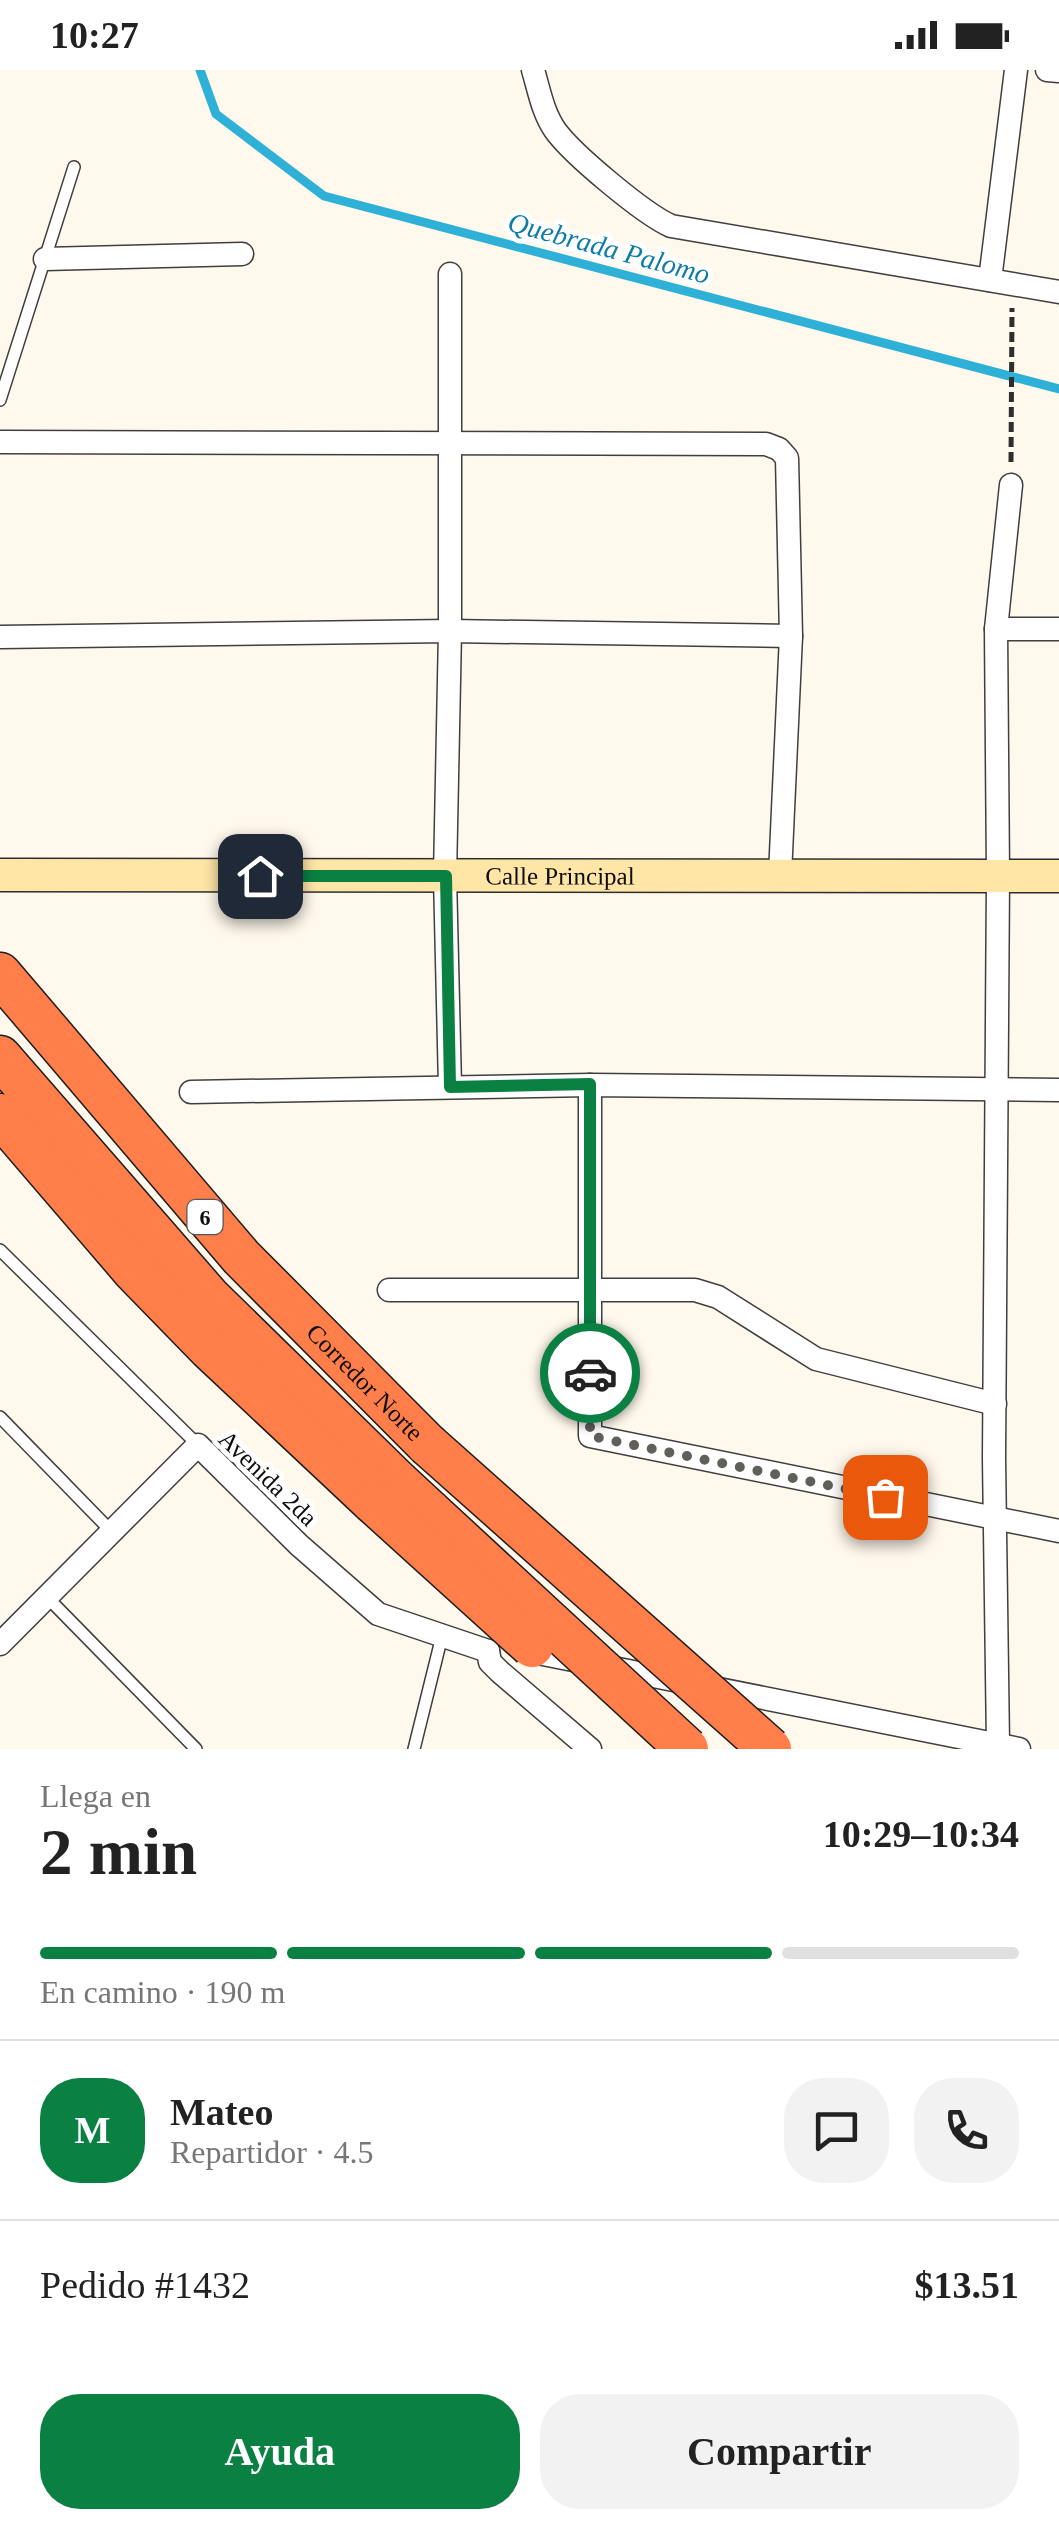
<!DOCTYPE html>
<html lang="es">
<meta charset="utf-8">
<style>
body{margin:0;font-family:"Times New Roman",serif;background:#f2f2f2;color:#222;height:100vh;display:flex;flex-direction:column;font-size:38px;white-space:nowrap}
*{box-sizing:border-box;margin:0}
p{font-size:32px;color:#767676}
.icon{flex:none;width:55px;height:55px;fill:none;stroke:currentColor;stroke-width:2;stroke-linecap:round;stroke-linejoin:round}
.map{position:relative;height:1679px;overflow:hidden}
.drawer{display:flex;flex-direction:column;background:#fff;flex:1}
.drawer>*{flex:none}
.pin{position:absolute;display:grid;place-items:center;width:85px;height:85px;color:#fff;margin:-42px;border-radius:20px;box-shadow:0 5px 15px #0006}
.courier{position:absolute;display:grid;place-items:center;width:100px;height:100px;margin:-50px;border:8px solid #0b8043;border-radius:50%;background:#fff;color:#222;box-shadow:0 2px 12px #0007}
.overview em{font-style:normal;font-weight:700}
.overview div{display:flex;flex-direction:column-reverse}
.overview{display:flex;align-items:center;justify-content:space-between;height:170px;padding:0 40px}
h1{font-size:65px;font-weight:700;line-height:75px}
.bar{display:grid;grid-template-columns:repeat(4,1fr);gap:15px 10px;align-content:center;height:120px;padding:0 40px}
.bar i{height:12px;border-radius:8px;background:#e0e0e0}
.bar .on{background:#0b8043}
.bar p{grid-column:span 4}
.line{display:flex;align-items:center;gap:25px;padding:0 40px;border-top:2px solid #e0e0e0}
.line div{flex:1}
.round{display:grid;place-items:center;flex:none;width:105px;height:105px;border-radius:40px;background:#f2f2f2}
.primary-button{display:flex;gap:20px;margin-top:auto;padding:20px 40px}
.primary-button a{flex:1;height:115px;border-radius:40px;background:#0b8043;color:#fff;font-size:40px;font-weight:700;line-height:115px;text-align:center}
.primary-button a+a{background:#f2f2f2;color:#222}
.status{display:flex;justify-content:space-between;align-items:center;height:70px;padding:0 50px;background:#fff;direction:ltr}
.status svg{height:28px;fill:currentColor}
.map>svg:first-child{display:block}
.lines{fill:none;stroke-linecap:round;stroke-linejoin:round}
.stream{stroke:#2eb0d7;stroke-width:9}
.lane-casing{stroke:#3f3f3f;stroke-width:14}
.street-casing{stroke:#3f3f3f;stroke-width:25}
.secondary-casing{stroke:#2e2e2e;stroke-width:35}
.highway-casing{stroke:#1d1d1d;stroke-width:45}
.path{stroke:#2e2e2e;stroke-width:5;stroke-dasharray:10 5;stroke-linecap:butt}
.lane{stroke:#fff;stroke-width:11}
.street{stroke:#fff;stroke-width:22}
.secondary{stroke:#ffe6a7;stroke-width:32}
.highway{stroke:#ff7e4a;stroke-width:42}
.highway-bridge-casing{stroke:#1d1d1d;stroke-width:45;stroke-linecap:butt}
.highway-bridge{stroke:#ff7e4a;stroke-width:42}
.done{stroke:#615f5a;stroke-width:10;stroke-dasharray:0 18}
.route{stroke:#0b8043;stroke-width:12}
.labels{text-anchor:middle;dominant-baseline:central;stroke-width:10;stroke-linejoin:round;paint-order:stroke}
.shield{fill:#fff;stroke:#555;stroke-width:2.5}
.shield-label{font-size:22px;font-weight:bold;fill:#0c0c0c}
.street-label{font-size:25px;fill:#0c0c0c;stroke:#fff}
.water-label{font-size:28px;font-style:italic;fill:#0d7da7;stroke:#fff}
</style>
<div class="status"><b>10:27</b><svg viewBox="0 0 49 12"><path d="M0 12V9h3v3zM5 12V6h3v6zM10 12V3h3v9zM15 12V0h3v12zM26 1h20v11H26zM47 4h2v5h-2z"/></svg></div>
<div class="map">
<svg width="1059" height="1679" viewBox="0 0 1059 1679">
<rect width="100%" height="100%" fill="#fff8ec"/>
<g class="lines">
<!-- stream -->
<path class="stream" d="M200 0 216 44 324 126 1059 319"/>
<!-- lane casing -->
<g class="lane-casing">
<g id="lane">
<path d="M0 330 74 97"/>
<path d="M0 1180 198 1375"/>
<path d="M0 1347 111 1461"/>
<path d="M46 1526 196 1679"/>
<path d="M414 1679 442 1566"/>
</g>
</g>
<!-- street casing -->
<g class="street-casing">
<g id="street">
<path d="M533 0C539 20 543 43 555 60 572 84 644 144 671 156L1059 222"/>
<path d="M1047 0 1059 1"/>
<path d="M45 189 242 184"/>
<path d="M450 204V561L445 806 450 1017"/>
<path d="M990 210 1016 0"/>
<path d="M0 372 766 374 779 379 787 388 791 566 780 805"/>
<path d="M996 559H1059"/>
<path d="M0 567 450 561 791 566"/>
<path d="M590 1015V1366L1059 1461"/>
<path d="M191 1022 590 1015 1059 1020"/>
<path d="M389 1220H695L718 1227 816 1289 995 1334"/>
<path d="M0 1574 198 1375 299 1475 378 1544 488 1581"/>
<path d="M523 1580 1019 1679"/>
<path d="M488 1581 490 1592 500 1602 590 1679"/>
<path d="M998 1675 994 1388 998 806 996 559 1011 415"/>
</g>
</g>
<!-- secondary casing -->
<g class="secondary-casing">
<g id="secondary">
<path id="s1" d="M0 805 1059 806"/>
</g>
</g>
<!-- highway casing -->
<g class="highway-casing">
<g id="highway">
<path id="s2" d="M0 904 241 1187 427 1374"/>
<path d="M0 987 209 1227 398 1412"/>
<path d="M0 1045 134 1201 210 1279 373 1432"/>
</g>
</g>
<!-- path -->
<path class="path" d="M1011 392 1012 238"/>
<!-- lane -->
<use href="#lane" class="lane"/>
<!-- street -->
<use href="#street" class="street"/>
<!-- secondary -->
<use href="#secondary" class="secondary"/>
<!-- highway -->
<use href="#highway" class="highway"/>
<!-- highway-bridge casing -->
<g class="highway-bridge-casing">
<g id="highway-bridge">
<path d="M427 1374 770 1679"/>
<path d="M398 1412 687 1679"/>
<path d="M373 1432 532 1576"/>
</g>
</g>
<!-- highway-bridge -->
<use href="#highway-bridge" class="highway-bridge"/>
</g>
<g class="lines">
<!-- done -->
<path class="done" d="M590 1303V1366L885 1427"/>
<!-- route -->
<path class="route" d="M260 806H446L450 1017 590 1014V1303"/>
</g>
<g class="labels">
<!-- shield labels -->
<rect class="shield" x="187.5" y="1130" width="35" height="34" rx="8"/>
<g class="shield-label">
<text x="205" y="1147">6</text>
</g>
<!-- street labels -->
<g class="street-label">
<text stroke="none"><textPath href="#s1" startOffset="560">Calle Principal</textPath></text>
<text stroke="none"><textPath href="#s2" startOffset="548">Corredor Norte</textPath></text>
<text transform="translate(268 1408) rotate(44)">Avenida 2da</text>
</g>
<!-- water labels -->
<g class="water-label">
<text transform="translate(609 178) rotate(15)">Quebrada Palomo</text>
</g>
</g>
</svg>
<div class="pin" style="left:885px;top:1427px;background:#ea580c"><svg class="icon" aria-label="bag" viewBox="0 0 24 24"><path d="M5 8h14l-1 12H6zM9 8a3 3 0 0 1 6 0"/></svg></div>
<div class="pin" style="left:260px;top:806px;background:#1f2937"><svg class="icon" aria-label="home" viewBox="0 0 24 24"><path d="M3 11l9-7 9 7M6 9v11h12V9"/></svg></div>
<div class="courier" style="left:590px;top:1303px"><svg class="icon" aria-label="car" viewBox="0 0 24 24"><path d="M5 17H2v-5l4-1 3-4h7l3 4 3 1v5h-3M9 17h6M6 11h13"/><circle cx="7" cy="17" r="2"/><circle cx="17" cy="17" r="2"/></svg></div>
</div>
<section class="drawer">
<div class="overview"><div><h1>2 min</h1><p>Llega en</p></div><em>10:29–10:34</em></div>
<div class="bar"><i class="on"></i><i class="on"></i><i class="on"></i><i></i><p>En camino · 190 m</p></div>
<div class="line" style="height:180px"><b class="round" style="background:#0b8043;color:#fff">M</b><div><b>Mateo</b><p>Repartidor · 4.5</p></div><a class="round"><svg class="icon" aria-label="chat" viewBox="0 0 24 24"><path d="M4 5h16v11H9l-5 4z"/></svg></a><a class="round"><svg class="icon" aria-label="phone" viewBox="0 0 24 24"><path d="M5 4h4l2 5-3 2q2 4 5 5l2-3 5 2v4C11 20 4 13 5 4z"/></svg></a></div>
<div class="line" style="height:130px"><div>Pedido #1432</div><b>$13.51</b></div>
<div class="primary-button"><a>Ayuda</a><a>Compartir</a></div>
</section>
